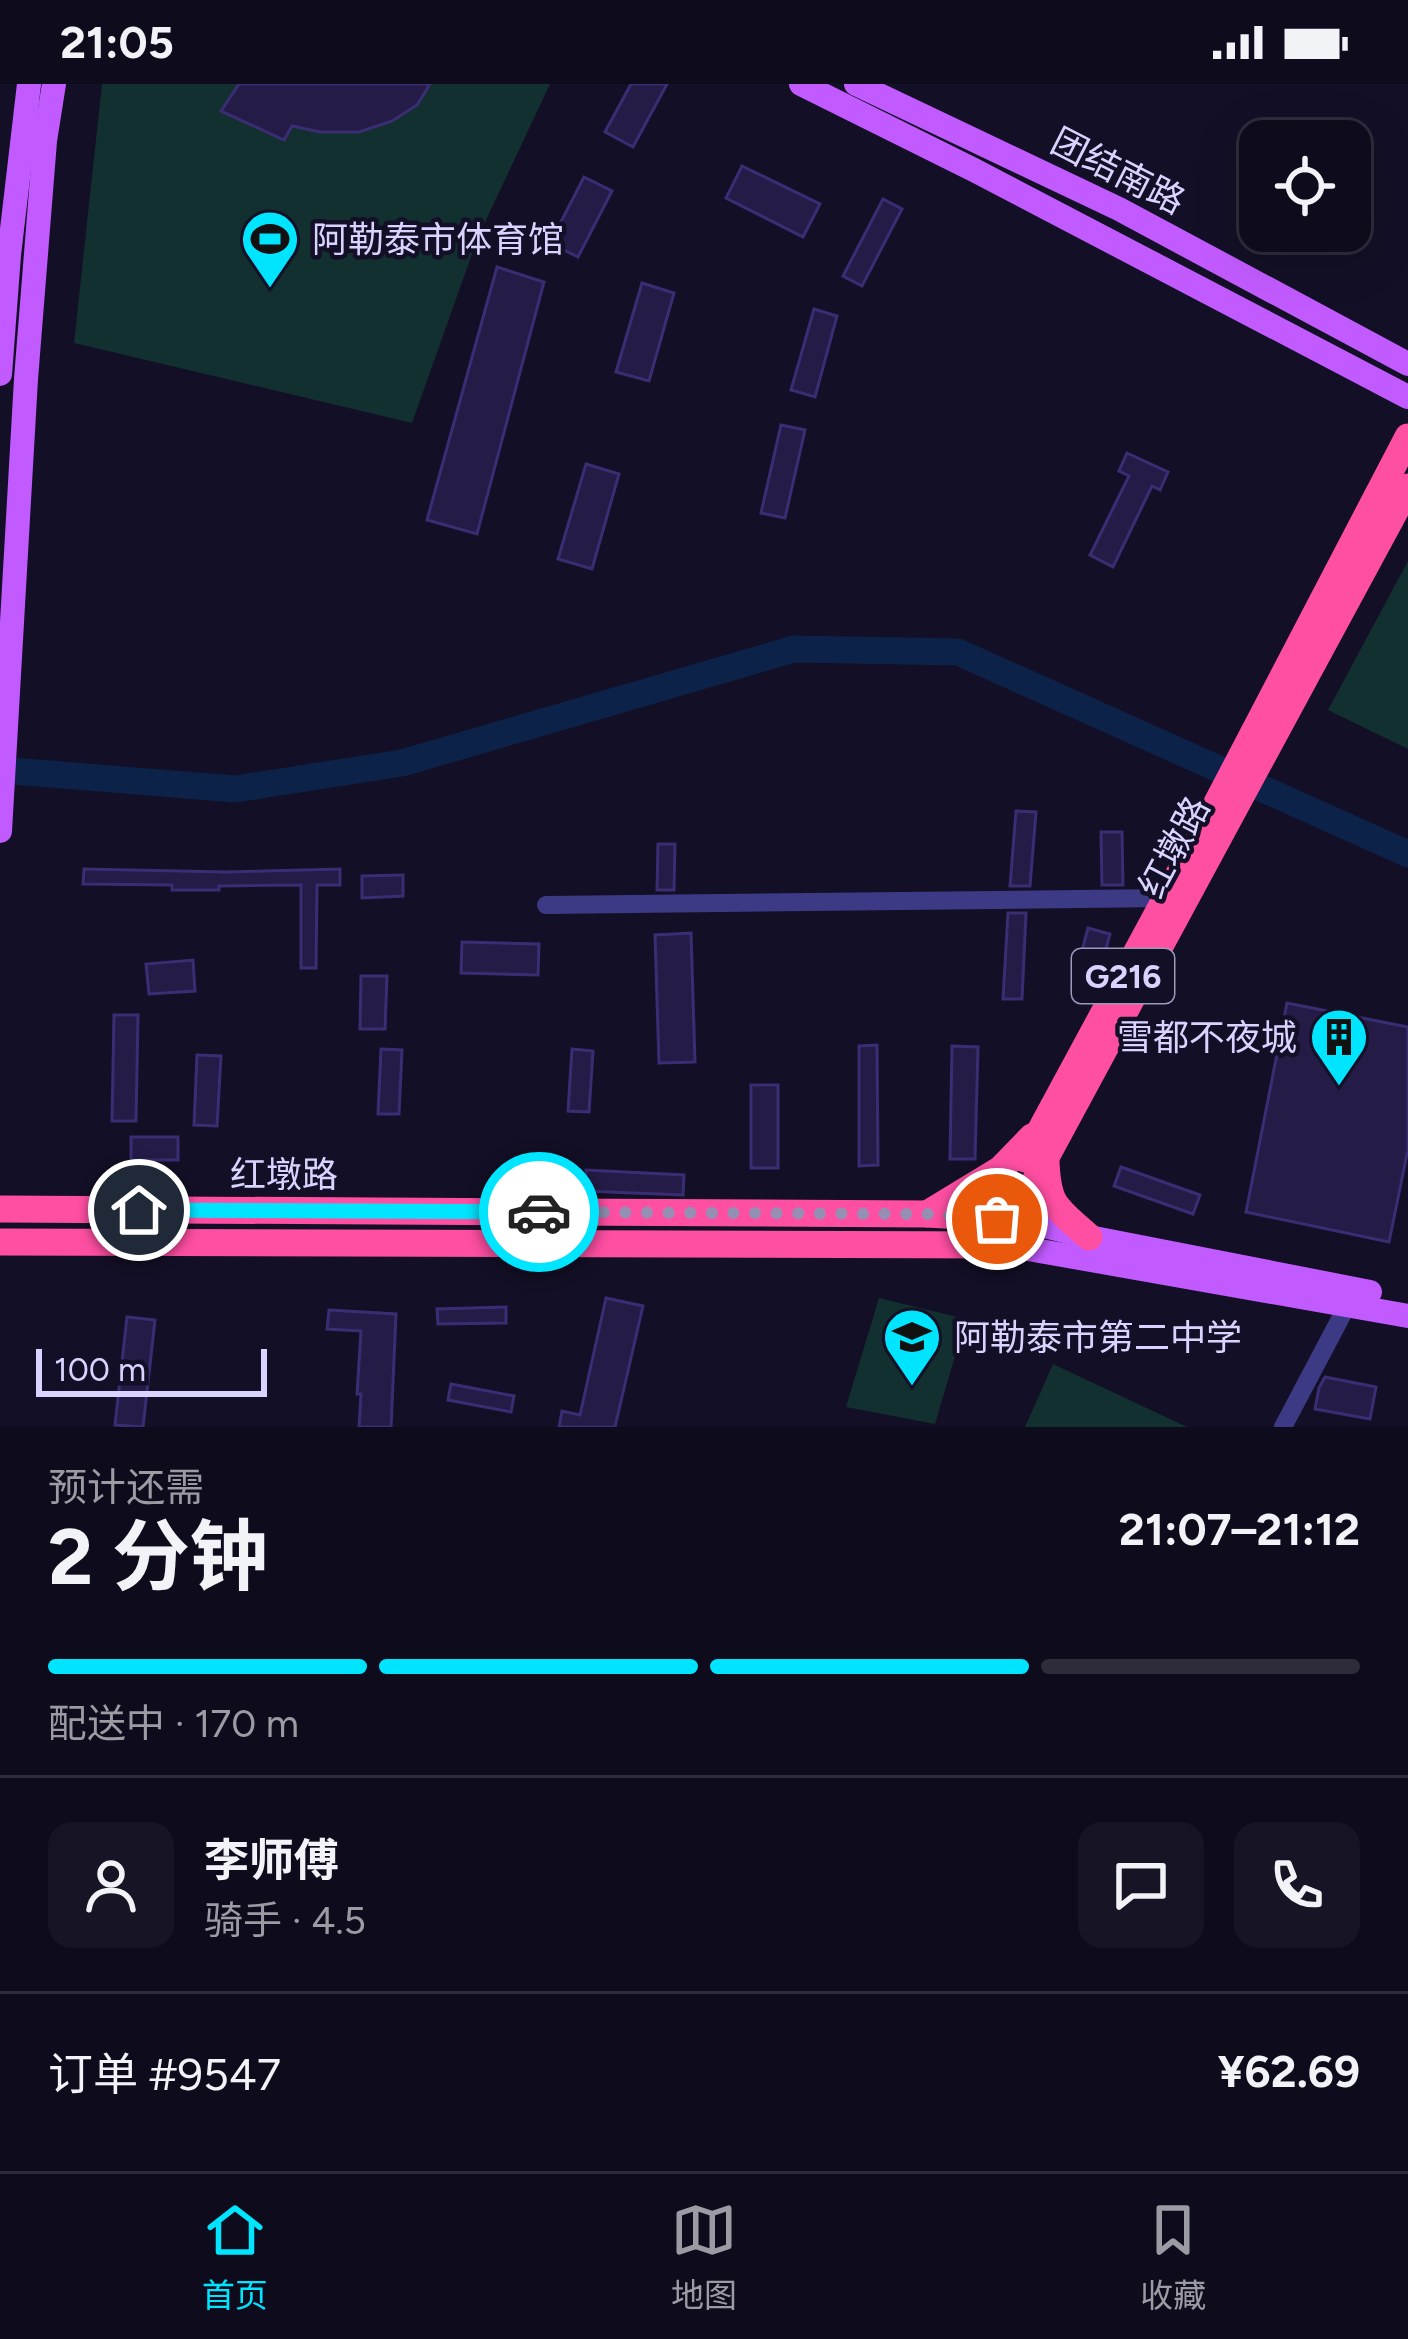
<!DOCTYPE html>
<html lang="zh">
<meta charset="utf-8">
<style>
body{margin:0;font-family:Figtree,"Noto Sans SC",sans-serif;background:#171425;color:#f1f3f6;height:100vh;display:flex;flex-direction:column;font-size:45px;white-space:nowrap}
*{box-sizing:border-box;margin:0}
p{font-size:39px;color:#9b9ba3}
.icon{flex:none;width:66px;height:66px;fill:none;stroke:currentColor;stroke-width:2;stroke-linecap:round;stroke-linejoin:round}
.map{position:relative;height:1343px;overflow:hidden}
.panel{display:flex;flex-direction:column;background:#0e0b1c;flex:1}
.panel>*{flex:none}
.controls{position:absolute;left:1239px;top:36px;display:grid;gap:24px}
.controls a{display:grid;place-items:center;width:132px;height:132px;border-radius:24px;background:#0e0b1c;box-shadow:0 12px 48px #0002,0 0 0 3px #2e2b3b;font-size:60px}
.scale{position:absolute;left:36px;bottom:30px;width:231px;box-sizing:border-box;padding-left:12px;border:6px solid #d9d4ff;border-top:0;font-size:33px;line-height:42px;white-space:nowrap;color:#d9d4ff;-webkit-text-stroke:9px #130f26;paint-order:stroke}
.pin{position:absolute;display:grid;place-items:center;width:102px;height:102px;color:#fff;margin:-51px;border:6px solid #fff;border-radius:50%;box-shadow:0 3px 12px #0007}
.courier{position:absolute;display:grid;place-items:center;width:120px;height:120px;margin:-60px;border:9px solid #00e5ff;border-radius:50%;background:#fff;color:#222;box-shadow:0 3px 15px #0007}
.summary em{font-style:normal;font-weight:700}
.summary div{display:flex;flex-direction:column-reverse}
.summary{display:flex;align-items:center;justify-content:space-between;height:204px;padding:0 48px}
h1{font-size:78px;font-weight:700;line-height:90px}
.bar{display:grid;grid-template-columns:repeat(4,1fr);gap:18px 12px;align-content:center;height:144px;padding:0 48px}
.bar i{height:15px;border-radius:9px;background:#2e2b3b}
.bar .current{background:#00e5ff}
.bar p{grid-column:span 4}
.line{display:flex;align-items:center;gap:30px;padding:0 48px;border-top:3px solid #2e2b3b}
.line div{flex:1}
.round{display:grid;place-items:center;flex:none;width:126px;height:126px;border-radius:24px;background:#171425}
.status{display:flex;justify-content:space-between;align-items:center;height:84px;padding:0 60px;background:#0e0b1c;direction:ltr}
.status svg{height:33px;fill:currentColor}
.tabs{display:flex;justify-content:space-around;align-items:center;height:168px;border-top:3px solid #2e2b3b;background:#0e0b1c;font-size:33px;color:#9b9ba3}
.tabs a{display:grid;justify-items:center;gap:6px}
.tabs .current{color:#00e5ff}
.map>svg:first-child{display:block}
.green{fill:#12302f}
.lines{fill:none;stroke-linecap:round;stroke-linejoin:round}
.river{stroke:#0c2248;stroke-width:27}
.building{fill:#241b47;stroke:#3b2d73;stroke-width:3}
.minor{stroke:#3d3a85;stroke-width:18}
.major{stroke:#c25bff;stroke-width:24}
.highway{stroke:#ff4fa3;stroke-width:27}
.done{stroke:#948fb3;stroke-width:12;stroke-dasharray:0 21.6}
.route{stroke:#00e5ff;stroke-width:15}
.labels{text-anchor:middle;dominant-baseline:central;stroke-width:9;stroke-linejoin:round;paint-order:stroke}
.shield{fill:#130f26;stroke:#9e99be;stroke-width:3}
.shield-label{font-size:33px;font-weight:bold;fill:#d9d4ff}
.street-label{font-size:36px;fill:#d9d4ff;stroke:#130f26}
.poi-label{font-size:36px;fill:#d9d4ff;stroke:#130f26;text-anchor:start}
</style>
<div class="status"><b>21:05</b><svg viewBox="0 0 49 12"><path d="M0 12V9h3v3zM5 12V6h3v6zM10 12V3h3v9zM15 12V0h3v12zM26 1h20v11H26zM47 4h2v5h-2z"/></svg></div>
<div class="map">
<svg width="1408" height="1343" viewBox="0 0 1408 1343">
<rect width="100%" height="100%" fill="#130f26"/>
<!-- green -->
<g class="green">
<path d="M102 0H550L478 153 412 339 74 259Z"/>
<path d="M1408 477V665L1328 626Z"/>
<path d="M879 1214 966 1235 935 1340 846 1323Z"/>
<path d="M1053 1280 1187 1343H1025Z"/>
</g>
<g class="lines">
<!-- river -->
<path class="river" d="M0 686 235 705 402 679 794 565 958 568 1408 770"/>
</g>
<!-- building -->
<g class="building">
<path d="M239 0H430L417 21 392 37 359 48H320L292 42 284 56 221 27Z"/>
<path d="M631 0H667L633 63 605 48Z"/>
<path d="M742 82 820 120 803 153 726 114Z"/>
<path d="M584 93 612 107 578 173 550 159Z"/>
<path d="M883 115 902 125 862 202 843 192Z"/>
<path d="M497 183 544 198 477 450 427 436Z"/>
<path d="M642 199 674 209 649 297 616 288Z"/>
<path d="M814 225 837 232 815 313 791 306Z"/>
<path d="M781 341 805 346 785 434 761 429Z"/>
<path d="M1127 369 1168 388 1160 406 1152 402 1113 483 1090 471 1129 392 1119 387Z"/>
<path d="M586 380 619 390 592 485 558 475Z"/>
<path d="M1016 727 1036 728 1030 802H1010Z"/>
<path d="M1101 748H1122L1123 801H1102Z"/>
<path d="M658 760H675L674 806H657Z"/>
<path d="M84 785 226 788 340 785V801H317L316 884H301V801L219 802V806H172V801L83 800Z"/>
<path d="M403 791V812L362 814V792Z"/>
<path d="M1008 829H1026L1022 915H1003Z"/>
<path d="M1088 844 1110 850 1094 910 1072 904Z"/>
<path d="M691 849 695 978 659 979 655 851Z"/>
<path d="M462 858 539 860 538 891 461 889Z"/>
<path d="M193 876 195 907 149 910 146 880Z"/>
<path d="M361 892H387L385 945H360Z"/>
<path d="M1287 919 1408 943V1065L1389 1158 1246 1128Z"/>
<path d="M114 931H138L136 1037H112Z"/>
<path d="M877 961 878 1081 859 1082V962Z"/>
<path d="M952 962 978 963 975 1075H950Z"/>
<path d="M381 965 402 966 399 1030H378Z"/>
<path d="M572 965 593 967 589 1028 568 1027Z"/>
<path d="M197 971 221 972 217 1042 194 1041Z"/>
<rect x="751" y="1001" width="27" height="83"/>
<rect x="131" y="1053" width="47" height="23"/>
<path d="M1121 1083 1200 1111 1193 1130 1114 1102Z"/>
<path d="M586 1086 684 1091 683 1111 585 1107Z"/>
<path d="M606 1214 643 1222 615 1343H559L562 1327 580 1331Z"/>
<path d="M506 1223V1239L438 1240 437 1225Z"/>
<path d="M329 1226 396 1230 391 1343H359L361 1310H357L361 1247 327 1245Z"/>
<path d="M127 1233 155 1236 143 1343 115 1341Z"/>
<path d="M1325 1293 1376 1303 1370 1335 1315 1325 1319 1304Z"/>
<path d="M451 1300 514 1312 511 1328 448 1316Z"/>
</g>
<g class="lines">
<!-- minor -->
<g class="minor">
<path d="M546 821 1165 814"/>
<path d="M1283 1343 1348 1220"/>
</g>
<!-- major -->
<g class="major">
<path d="M801 0 974 86 1408 313"/>
<path d="M856 0 1119 125 1408 280"/>
<path d="M0 290 9 171 29 0"/>
<path d="M0 747 26 295 45 57 54 0"/>
<path d="M1016 1135 1089 1153 1370 1208"/>
<path d="M1006 1161 1408 1232"/>
</g>
<!-- highway -->
<g class="highway">
<path d="M1025 1075 1206 740 1408 353"/>
<path d="M1046 1078C1048 1123 1057 1124 1089 1153"/>
<path d="M0 1125 927 1130 1016 1135"/>
<path d="M927 1130 1001 1085 1032 1053"/>
<path d="M0 1158 1006 1161 1046 1073 1408 403"/>
</g>
</g>
<g class="lines">
<!-- done -->
<path class="done" d="M539 1128 927 1130 997 1135"/>
<!-- route -->
<path class="route" d="M139 1126 539 1128"/>
</g>
<!-- icons -->
<defs>
<g id="stadium-pin" transform="scale(3)"><path d="M0 17L-7.5 6A9.5 9.5 0 1 1 7.5 6Z" fill="#00e5ff" stroke="#130f26"/><path d="M0-5a6.5 5 0 1 0 0 10a6.5 5 0 1 0 0-10ZM-3.5-1.8h7v3.6h-7Z" fill="#111"/></g>
<g id="building-pin" transform="scale(3)"><path d="M0 17L-7.5 6A9.5 9.5 0 1 1 7.5 6Z" fill="#00e5ff" stroke="#130f26"/><path d="M-4-6H4V6H1V3H-1V6H-4ZM-2.5-4.3h1.7v1.8h-1.7ZM.8-4.3h1.7v1.8H.8ZM-2.5-1h1.7V.8h-1.7ZM.8-1h1.7V.8H.8Z" fill="#111"/></g>
<g id="school-pin" transform="scale(3)"><path d="M0 17L-7.5 6A9.5 9.5 0 1 1 7.5 6Z" fill="#00e5ff" stroke="#130f26"/><path d="M0-5L7-2L0 1L-7-2ZM-4 1L0 2.5L4 1V4Q0 6-4 4Z" fill="#111"/></g>
</defs>
<g fill-rule="evenodd">
<use href="#stadium-pin" x="270" y="155"/>
<use href="#building-pin" x="1339" y="953"/>
<use href="#school-pin" x="912" y="1253"/>
</g>
<g class="labels">
<!-- shield labels -->
<rect class="shield" x="1072" y="865" width="102" height="54" rx="9"/>
<g class="shield-label">
<text x="1123" y="892">G216</text>
</g>
<!-- street labels -->
<g class="street-label">
<text transform="translate(1118 87) rotate(27)">团结南路</text>
<text transform="translate(1174 763) rotate(-62)">红墩路</text>
<text x="284" y="1090">红墩路</text>
</g>
<!-- poi labels -->
<g class="poi-label">
<text x="312" y="155">阿勒泰市体育馆</text>
<text x="1297" y="953" text-anchor="end">雪都不夜城</text>
<text x="954" y="1253">阿勒泰市第二中学</text>
</g>
</g>
</svg>
<div class="controls">
<a><svg class="icon" aria-label="locate" viewBox="0 0 24 24"><circle cx="12" cy="12" r="6"/><path d="M12 2v4M12 18v4M2 12h4M18 12h4"/></svg></a>
</div>
<div class="scale">100 m</div>
<div class="pin" style="left:997px;top:1135px;background:#ea580c"><svg class="icon" aria-label="bag" viewBox="0 0 24 24"><path d="M5 8h14l-1 12H6zM9 8a3 3 0 0 1 6 0"/></svg></div>
<div class="pin" style="left:139px;top:1126px;background:#1f2937"><svg class="icon" aria-label="home" viewBox="0 0 24 24"><path d="M3 11l9-7 9 7M6 9v11h12V9"/></svg></div>
<div class="courier" style="left:539px;top:1128px"><svg class="icon" aria-label="car" viewBox="0 0 24 24"><path d="M5 17H2v-5l4-1 3-4h7l3 4 3 1v5h-3M9 17h6M6 11h13"/><circle cx="7" cy="17" r="2"/><circle cx="17" cy="17" r="2"/></svg></div>
</div>
<section class="panel">
<div class="summary"><div><h1>2 分钟</h1><p>预计还需</p></div><em>21:07–21:12</em></div>
<div class="bar"><i class="current"></i><i class="current"></i><i class="current"></i><i></i><p>配送中 · 170 m</p></div>
<div class="line" style="height:216px"><a class="round"><svg class="icon" aria-label="person" viewBox="0 0 24 24"><circle cx="12" cy="8" r="4"/><path d="M4 21q1-7 8-7t8 7"/></svg></a><div><b>李师傅</b><p>骑手 · 4.5</p></div><a class="round"><svg class="icon" aria-label="chat" viewBox="0 0 24 24"><path d="M4 5h16v11H9l-5 4z"/></svg></a><a class="round"><svg class="icon" aria-label="phone" viewBox="0 0 24 24"><path d="M5 4h4l2 5-3 2q2 4 5 5l2-3 5 2v4C11 20 4 13 5 4z"/></svg></a></div>
<div class="line" style="height:156px"><div>订单 #9547</div><b>¥62.69</b></div>
</section>
<nav class="tabs">
<a class="current"><svg class="icon" aria-label="home" viewBox="0 0 24 24"><path d="M3 11l9-7 9 7M6 9v11h12V9"/></svg>首页</a>
<a><svg class="icon" aria-label="map" viewBox="0 0 24 24"><path d="M3 6l6-2 6 2 6-2v14l-6 2-6-2-6 2zM9 4v14M15 6v14"/></svg>地图</a>
<a><svg class="icon" aria-label="saved" viewBox="0 0 24 24"><path d="M7 4h10v16l-5-4-5 4z"/></svg>收藏</a>
</nav>
